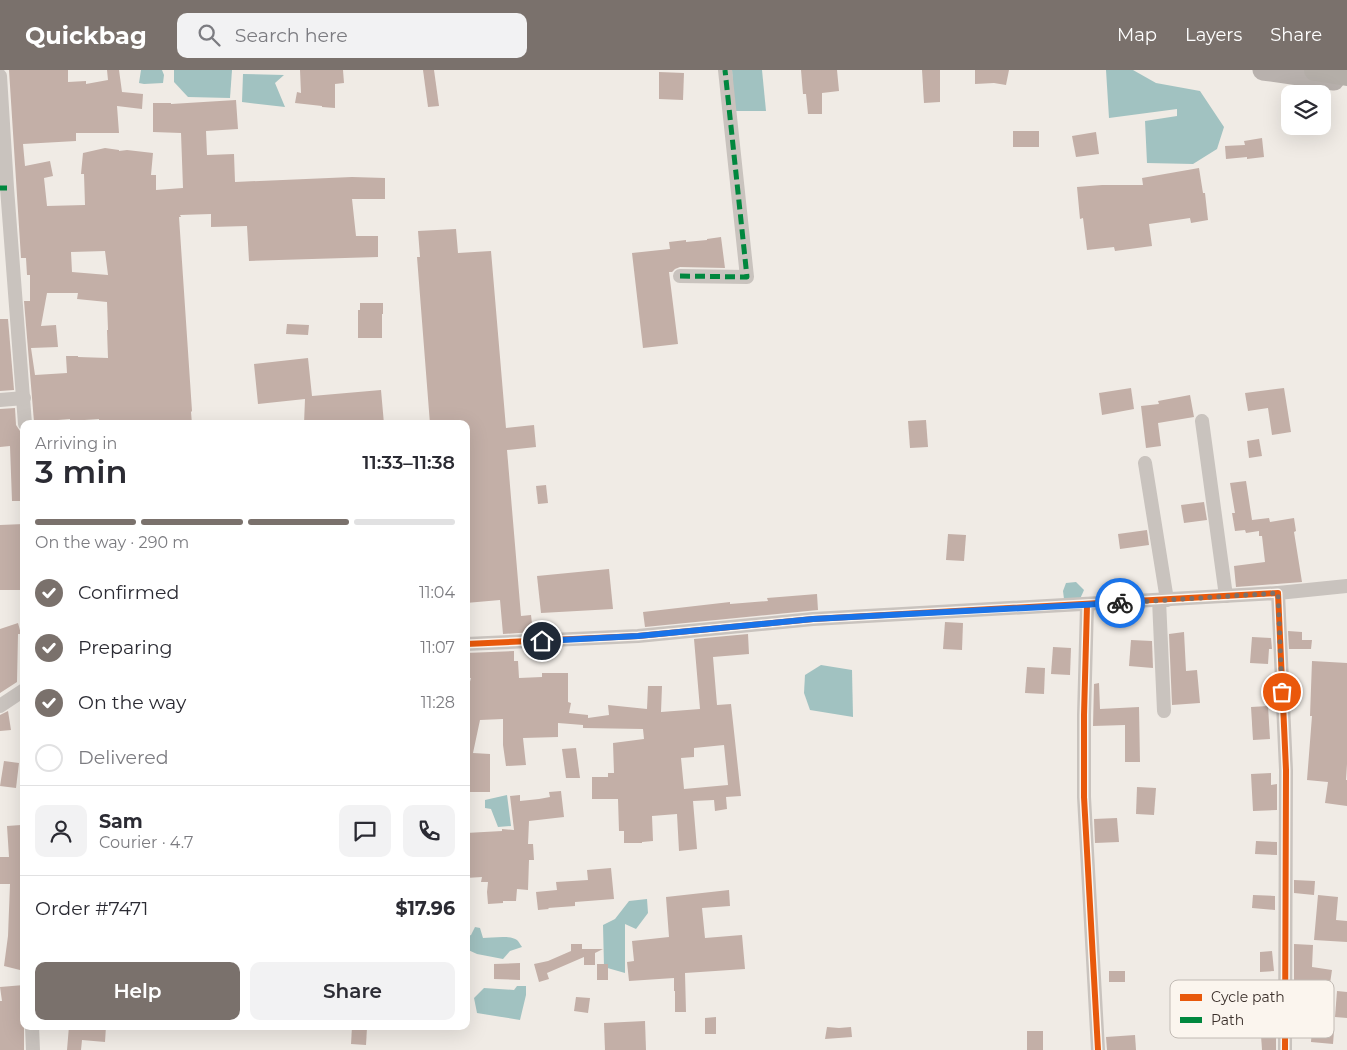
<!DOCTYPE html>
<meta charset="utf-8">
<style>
body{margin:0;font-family:Montserrat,sans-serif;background:#f2f2f3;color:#2b2b33;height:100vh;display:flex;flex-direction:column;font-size:19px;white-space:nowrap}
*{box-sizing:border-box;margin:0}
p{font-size:16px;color:#7c7c81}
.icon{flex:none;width:28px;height:28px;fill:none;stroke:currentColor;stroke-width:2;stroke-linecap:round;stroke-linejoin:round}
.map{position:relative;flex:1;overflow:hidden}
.details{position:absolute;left:20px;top:350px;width:450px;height:610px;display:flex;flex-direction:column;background:#fff;border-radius:10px;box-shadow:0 5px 20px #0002}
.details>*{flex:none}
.buttons{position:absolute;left:1281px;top:15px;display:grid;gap:10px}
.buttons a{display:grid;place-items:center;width:50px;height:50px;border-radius:10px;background:#fff;box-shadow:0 5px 20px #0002;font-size:25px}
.pin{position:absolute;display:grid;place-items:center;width:42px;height:42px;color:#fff;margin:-21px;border:2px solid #fff;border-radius:50%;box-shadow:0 1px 5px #0007}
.courier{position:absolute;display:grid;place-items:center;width:50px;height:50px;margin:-25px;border:4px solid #1a73e8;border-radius:50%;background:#fff;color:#222;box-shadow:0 1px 6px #0007}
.headline em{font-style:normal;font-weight:600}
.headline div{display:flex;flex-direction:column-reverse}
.headline{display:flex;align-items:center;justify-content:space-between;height:85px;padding:0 15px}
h1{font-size:32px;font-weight:600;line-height:38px}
.bar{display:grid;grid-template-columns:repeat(4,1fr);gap:8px 5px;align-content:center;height:60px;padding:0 15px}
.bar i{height:6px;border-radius:4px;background:#e1e1e2}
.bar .selected{background:#7a716c}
.bar p{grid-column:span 4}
.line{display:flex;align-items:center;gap:12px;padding:0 15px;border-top:1px solid #e1e1e2}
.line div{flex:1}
.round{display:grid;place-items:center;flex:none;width:52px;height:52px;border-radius:10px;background:#f2f2f3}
ol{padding:0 15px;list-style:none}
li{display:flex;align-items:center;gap:15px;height:55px}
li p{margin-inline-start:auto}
li .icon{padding:5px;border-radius:50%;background:#7a716c;color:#fff;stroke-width:4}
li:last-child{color:#7c7c81}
li i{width:28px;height:28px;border:2px solid #e1e1e2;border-radius:50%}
.action{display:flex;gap:10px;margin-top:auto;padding:10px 15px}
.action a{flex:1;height:58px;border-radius:10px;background:#7a716c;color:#fff;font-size:20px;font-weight:600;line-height:58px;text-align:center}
.action a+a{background:#f2f2f3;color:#2b2b33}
header{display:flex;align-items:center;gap:30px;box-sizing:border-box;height:70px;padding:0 25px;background:#7a716c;color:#fff}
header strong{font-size:24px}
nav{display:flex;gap:28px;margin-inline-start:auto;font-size:18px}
.search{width:350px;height:45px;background:#f2f2f3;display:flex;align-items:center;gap:12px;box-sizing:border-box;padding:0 18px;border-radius:10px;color:#7c7c81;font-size:19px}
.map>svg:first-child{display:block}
.water{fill:#a1c2c1}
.building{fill:#c3afa7;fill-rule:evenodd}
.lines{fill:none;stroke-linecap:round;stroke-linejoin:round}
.minor{stroke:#c9c3be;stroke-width:14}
.primary{stroke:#b8b1ad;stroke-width:21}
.trunk{stroke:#b4aea8;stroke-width:22}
.quiet{stroke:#00873e;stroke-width:5;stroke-dasharray:10 5;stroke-linecap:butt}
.cycleway-casing{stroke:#fbf5ee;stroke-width:9}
.cycleway{stroke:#e8590c;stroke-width:6}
.done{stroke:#7a716c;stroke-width:5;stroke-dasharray:0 9}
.route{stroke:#1a73e8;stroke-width:6}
.key{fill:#fbf5ee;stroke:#c1bab4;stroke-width:1}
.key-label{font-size:14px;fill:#3b302b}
</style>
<header>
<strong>Quickbag</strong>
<div class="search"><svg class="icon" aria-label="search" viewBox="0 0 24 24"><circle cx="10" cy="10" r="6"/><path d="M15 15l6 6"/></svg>Search here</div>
<nav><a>Map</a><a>Layers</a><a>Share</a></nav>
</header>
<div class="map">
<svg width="1347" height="980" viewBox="0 0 1347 980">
<rect width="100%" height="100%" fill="#f0ebe5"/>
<!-- water -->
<g class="water">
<path d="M141 0H162L164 5 163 13 144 14 139 13Z"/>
<path d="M174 0H232L230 28 188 27 174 12Z"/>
<path d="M732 0H762L766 41H734Z"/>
<path d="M1106 0H1133L1156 13 1200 21 1224 57 1217 79 1193 94 1147 93 1145 51 1177 46V39L1109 48Z"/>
<path d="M243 4 284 5 275 13 285 37 242 32Z"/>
<path d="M1076 512 1084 520 1080 529H1064L1063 521 1066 513Z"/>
<path d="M821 595 852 600 853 647 810 640 804 623 805 605Z"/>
<path d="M507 725 511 756 498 757 491 739 485 738V730Z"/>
<path d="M647 829 648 843 636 859 625 854V903L604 897 603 855 615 849 629 831Z"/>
<path d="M475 857 480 858 483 868C492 868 510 865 517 870 519 872 520 874 522 877L510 881 503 889 477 884 466 879V867L471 865Z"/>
<path d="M517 916H526V925L520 950 477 943 474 928 484 918 514 920Z"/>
</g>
<!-- building -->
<g class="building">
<path d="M9 0H68V12L86 11V14L108 10 107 0H119L122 22 143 24 142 39 117 36 119 63H76V71L23 74 25 96 50 91 53 106 44 108 47 136 85 135 84 104H81L83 83 105 78 119 80V81L127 80 153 83 151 105H156V120L183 118 181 63 153 62V33H171V34L236 30 238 59 206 61 207 85 234 84 235 112 352 107 385 108V129H352L356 166H378V187L249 191 247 156 211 157V144L180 145 181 147H179L192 341 191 342 192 354H159V352L99 354V349L70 351V349L34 352 24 231H30V205H27L26 188H21ZM105 181 108 205 72 202 71 182ZM47 223H78L77 229 107 232 108 260H107L108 288 78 287V286H66L67 303 35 305 31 278 58 277 56 255 41 256Z"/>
<path d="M300 0H343L344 13 335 14V38L322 37V36L295 33 297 22 301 23Z"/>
<path d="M423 0H434L439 36 428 37Z"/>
<path d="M801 0H837L839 21 822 23V44H808L806 24H803Z"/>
<path d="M922 0H940V32L924 33Z"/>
<path d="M975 0H1009L1006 15 994 13 975 14Z"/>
<path d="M659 2 684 3 683 30 659 29Z"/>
<rect x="1013" y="61" width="26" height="16"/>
<path d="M1096 62 1099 84 1076 87 1072 66Z"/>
<path d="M1262 68 1264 87 1247 89V87L1226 89 1225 76 1245 75 1244 71Z"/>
<path d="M1199 98 1203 123H1205L1208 150 1191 153 1190 148 1149 154 1152 176 1115 181 1114 177 1087 180 1083 148 1080 149 1077 117 1102 115H1143L1142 108Z"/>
<path d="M456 159 458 183 491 181 506 358 534 355 536 377 507 380 521 546 531 545 533 562 503 564 500 530 466 533V354H430L417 187H420L418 161Z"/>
<path d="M721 167 725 198 680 197 675 199 672 202H669L678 274 643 278 632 183 670 179 669 172 686 170V172L707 170V169Z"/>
<path d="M360 233H383V244H382V268H358V240H360Z"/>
<path d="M0 249H8L14 320 0 321Z"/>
<path d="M287 254 309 255 308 265 286 264Z"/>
<path d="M308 288 312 326 381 320 384 354H304L305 329 258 334 254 294Z"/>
<path d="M1131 318 1134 339 1102 345 1099 323Z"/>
<path d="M1284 318 1291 362 1272 365 1268 338 1248 341 1245 323Z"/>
<path d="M1190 325 1194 347 1158 353 1161 376 1146 378 1141 336 1159 334 1158 331Z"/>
<path d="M15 338 16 355 20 361 22 431H12L10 376 0 377V339Z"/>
<path d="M926 350 928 377 910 378 908 351Z"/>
<path d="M1259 369 1262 386 1249 388 1247 371Z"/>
<path d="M1246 411 1252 450 1269 448 1270 452 1294 448 1296 461 1294 462 1302 512 1236 517 1234 496 1265 492 1262 466H1259V461L1246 463 1245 460 1235 461 1232 443H1235L1230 413Z"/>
<path d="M546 415 548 433 538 434 536 416Z"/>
<path d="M1204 432 1207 450 1184 453 1181 435Z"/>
<path d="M24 454V520H0V455Z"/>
<path d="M1147 460 1149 475 1120 479 1118 464Z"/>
<path d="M948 464 966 465 964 491 946 490Z"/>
<path d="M609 499 613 539 541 543 537 506Z"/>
<path d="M817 524 818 540 645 557 643 542 730 532V534L768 531 767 528Z"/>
<path d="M945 552 963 553 962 580 943 579Z"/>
<path d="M18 553 21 564H18L17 612 0 623V559Z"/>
<path d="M1288 561 1302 562V570H1312L1311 579H1289Z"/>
<path d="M1184 562 1186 601 1197 600 1200 633 1172 635 1169 564Z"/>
<path d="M748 564 749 584 713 587 717 635 731 634 741 726 726 727 727 739 715 741 714 730 693 731 697 779 679 781 677 744 652 746 653 771 642 772V773H624V761H619L618 729H592V707H608V703H614L613 673 644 669 643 659 583 658V655L558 653V667L523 668 526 695 506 696 503 675V649L480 650 473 683 490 684V722H469V700H466V655L468 619 471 608H466V583L514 581V591H518L519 608 542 607V603H568V632L571 633 569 643 588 645V648L609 645 608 635 647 639 648 616H662L661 642 700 639 694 569ZM724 675 728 715 684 719 681 688 694 687V678Z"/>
<path d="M1252 567 1271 568 1272 579H1269L1268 594 1250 593Z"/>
<path d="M1131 570 1152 571 1153 598 1129 596Z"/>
<path d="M1053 577 1071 578 1070 605 1051 604Z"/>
<path d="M1312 591 1347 593V694L1346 710H1347V736L1325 733 1328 712 1307 710 1312 646H1310Z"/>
<path d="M1027 597 1045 598 1044 624 1025 623Z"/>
<path d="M1099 613 1100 639 1139 637 1140 692H1125V655L1093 656 1094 614Z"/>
<path d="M1268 636 1270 669 1253 670 1251 637Z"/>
<path d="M8 641 11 660 0 661V645Z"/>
<path d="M576 678 580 708H566L562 679Z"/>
<path d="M4 691 19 693 16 718 0 716Z"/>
<path d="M1271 703V715L1277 714V740L1253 741 1251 704Z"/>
<path d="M1137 717 1156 718 1154 745 1136 744Z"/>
<path d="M561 721 564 747 529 751 528 774H533L534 790H529L528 820 517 819 516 831H503V833L488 834 487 822 488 812H481L482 807 466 808V763L502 761V759L514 760 510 726 520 725V731L539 729 550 727 549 722Z"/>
<path d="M1117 748 1119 772 1095 773 1094 749Z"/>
<path d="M21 755 23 791 20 871H24L22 886H24V901L4 896 8 866 10 814H0V787H9L7 756Z"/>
<path d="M1256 771 1277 772V785L1255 784Z"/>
<path d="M611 798 614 829 575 832V836L548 838 549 839 538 840 536 822 557 820 556 812 588 810 587 800Z"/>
<path d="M1294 810 1315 811 1314 825 1294 823Z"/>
<path d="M729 820 730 836 702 838 705 868 742 865 745 899 685 903 686 942H675V921H674V908L629 911 627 892 634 891 632 871 669 867 666 827Z"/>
<path d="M1253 825 1275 826V840L1252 838Z"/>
<path d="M1318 825 1338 827 1336 850 1347 851V872L1314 870Z"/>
<path d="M571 874H582V879H603L595 883V895H584V887L547 903 549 909 539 912 534 894 548 891 571 881Z"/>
<path d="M1294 874 1313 875 1312 897 1332 900 1329 920 1311 918 1310 930 1294 929Z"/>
<path d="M1272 881 1274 901 1260 902V882Z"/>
<path d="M520 893V910L494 909V894Z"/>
<rect x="597" y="894" width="11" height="16"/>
<rect x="1109" y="901" width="16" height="11"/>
<path d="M24 915V980H0V931H2L0 917Z"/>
<path d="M1337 921 1347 922V948L1335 947Z"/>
<path d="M576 927 590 928 588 943 574 941Z"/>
<path d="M716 947V964H705V948Z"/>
<path d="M645 951 646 980H605L604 953Z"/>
<path d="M69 956H106L105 972 82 970 81 980H67Z"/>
<path d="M352 957 367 958 366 975 351 974Z"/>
<path d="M827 957 839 958 851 957 852 967 825 969Z"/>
<path d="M1312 959 1334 961 1333 974 1311 972Z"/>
<rect x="1027" y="961" width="16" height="19"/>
<path d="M1276 964V980H1262L1261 965Z"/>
<path d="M1135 965 1136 980H1107L1106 967Z"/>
</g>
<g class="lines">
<!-- minor -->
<g class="minor">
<path d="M0 6 7 118 25 354"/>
<path d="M680 206 747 207 725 0"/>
<path d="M0 330 24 328"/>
<path d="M1202 351 1226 526"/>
<path d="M1145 393 1167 530"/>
<path d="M1278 523 1347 516"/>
<path d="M1159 530 1164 641"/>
<path d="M1087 535 1084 645V727L1098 980"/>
<path d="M466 574 638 566 813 549 1278 523 1286 700 1285 980"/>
<path d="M0 636 24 620"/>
<path d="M32 956 33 980"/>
</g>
<!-- primary -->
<path class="primary" d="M1263 0 1334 10"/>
<!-- trunk -->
<path class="trunk" d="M1315 0 1347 5"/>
<!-- quiet -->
<g class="quiet">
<path d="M0 118H7"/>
<path d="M680 206 747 207 725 0"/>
</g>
<!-- cycleway casing -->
<g class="cycleway-casing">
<g id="cycleway">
<path d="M1087 535 1084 645V727L1098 980"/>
<path d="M466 574 638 566 813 549 1278 523 1286 700 1285 980"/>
</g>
</g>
<!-- cycleway -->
<use href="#cycleway" class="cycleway"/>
</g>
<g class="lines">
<!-- done -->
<path class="done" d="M1120 533 1278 523 1282 622"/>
<!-- route -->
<path class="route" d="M542 571 638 566 813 549 1120 533"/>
</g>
<!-- legend -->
<rect x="1170" y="910" width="164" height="58" rx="8" class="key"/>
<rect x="1180" y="924" width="22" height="7" fill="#e8590c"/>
<rect x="1180" y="947" width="22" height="6" fill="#00873e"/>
<g class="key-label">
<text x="1211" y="932">Cycle path</text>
<text x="1211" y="955">Path</text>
</g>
</svg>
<div class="buttons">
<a><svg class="icon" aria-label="layers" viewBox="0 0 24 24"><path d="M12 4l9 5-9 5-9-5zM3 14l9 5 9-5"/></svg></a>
</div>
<div class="pin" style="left:1282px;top:622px;background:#ea580c"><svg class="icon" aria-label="bag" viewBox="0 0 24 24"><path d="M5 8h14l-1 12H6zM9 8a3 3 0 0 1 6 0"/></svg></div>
<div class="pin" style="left:542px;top:571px;background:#1f2937"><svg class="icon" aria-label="home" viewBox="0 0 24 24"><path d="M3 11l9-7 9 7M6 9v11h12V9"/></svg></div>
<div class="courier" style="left:1120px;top:533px"><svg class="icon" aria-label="bike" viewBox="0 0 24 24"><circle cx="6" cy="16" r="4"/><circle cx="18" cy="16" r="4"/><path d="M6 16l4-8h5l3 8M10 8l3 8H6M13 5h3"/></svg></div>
<section class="details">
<div class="headline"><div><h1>3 min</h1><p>Arriving in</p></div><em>11:33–11:38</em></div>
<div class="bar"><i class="selected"></i><i class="selected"></i><i class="selected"></i><i></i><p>On the way · 290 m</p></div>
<ol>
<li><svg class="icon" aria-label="check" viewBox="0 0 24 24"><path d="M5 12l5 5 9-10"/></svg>Confirmed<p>11:04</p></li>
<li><svg class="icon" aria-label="check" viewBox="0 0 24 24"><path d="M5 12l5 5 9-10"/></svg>Preparing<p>11:07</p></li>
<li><svg class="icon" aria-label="check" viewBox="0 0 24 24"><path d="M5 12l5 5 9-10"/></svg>On the way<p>11:28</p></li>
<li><i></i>Delivered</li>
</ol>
<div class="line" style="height:90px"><a class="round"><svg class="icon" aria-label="person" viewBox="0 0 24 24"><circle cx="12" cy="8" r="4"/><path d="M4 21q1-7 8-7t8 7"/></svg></a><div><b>Sam</b><p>Courier · 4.7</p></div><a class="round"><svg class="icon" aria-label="chat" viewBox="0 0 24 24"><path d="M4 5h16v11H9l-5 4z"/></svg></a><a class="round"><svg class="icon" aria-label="phone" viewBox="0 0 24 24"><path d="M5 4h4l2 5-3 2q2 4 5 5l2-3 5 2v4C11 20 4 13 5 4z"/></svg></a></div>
<div class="line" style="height:65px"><div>Order #7471</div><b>$17.96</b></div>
<div class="action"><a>Help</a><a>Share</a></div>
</section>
</div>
